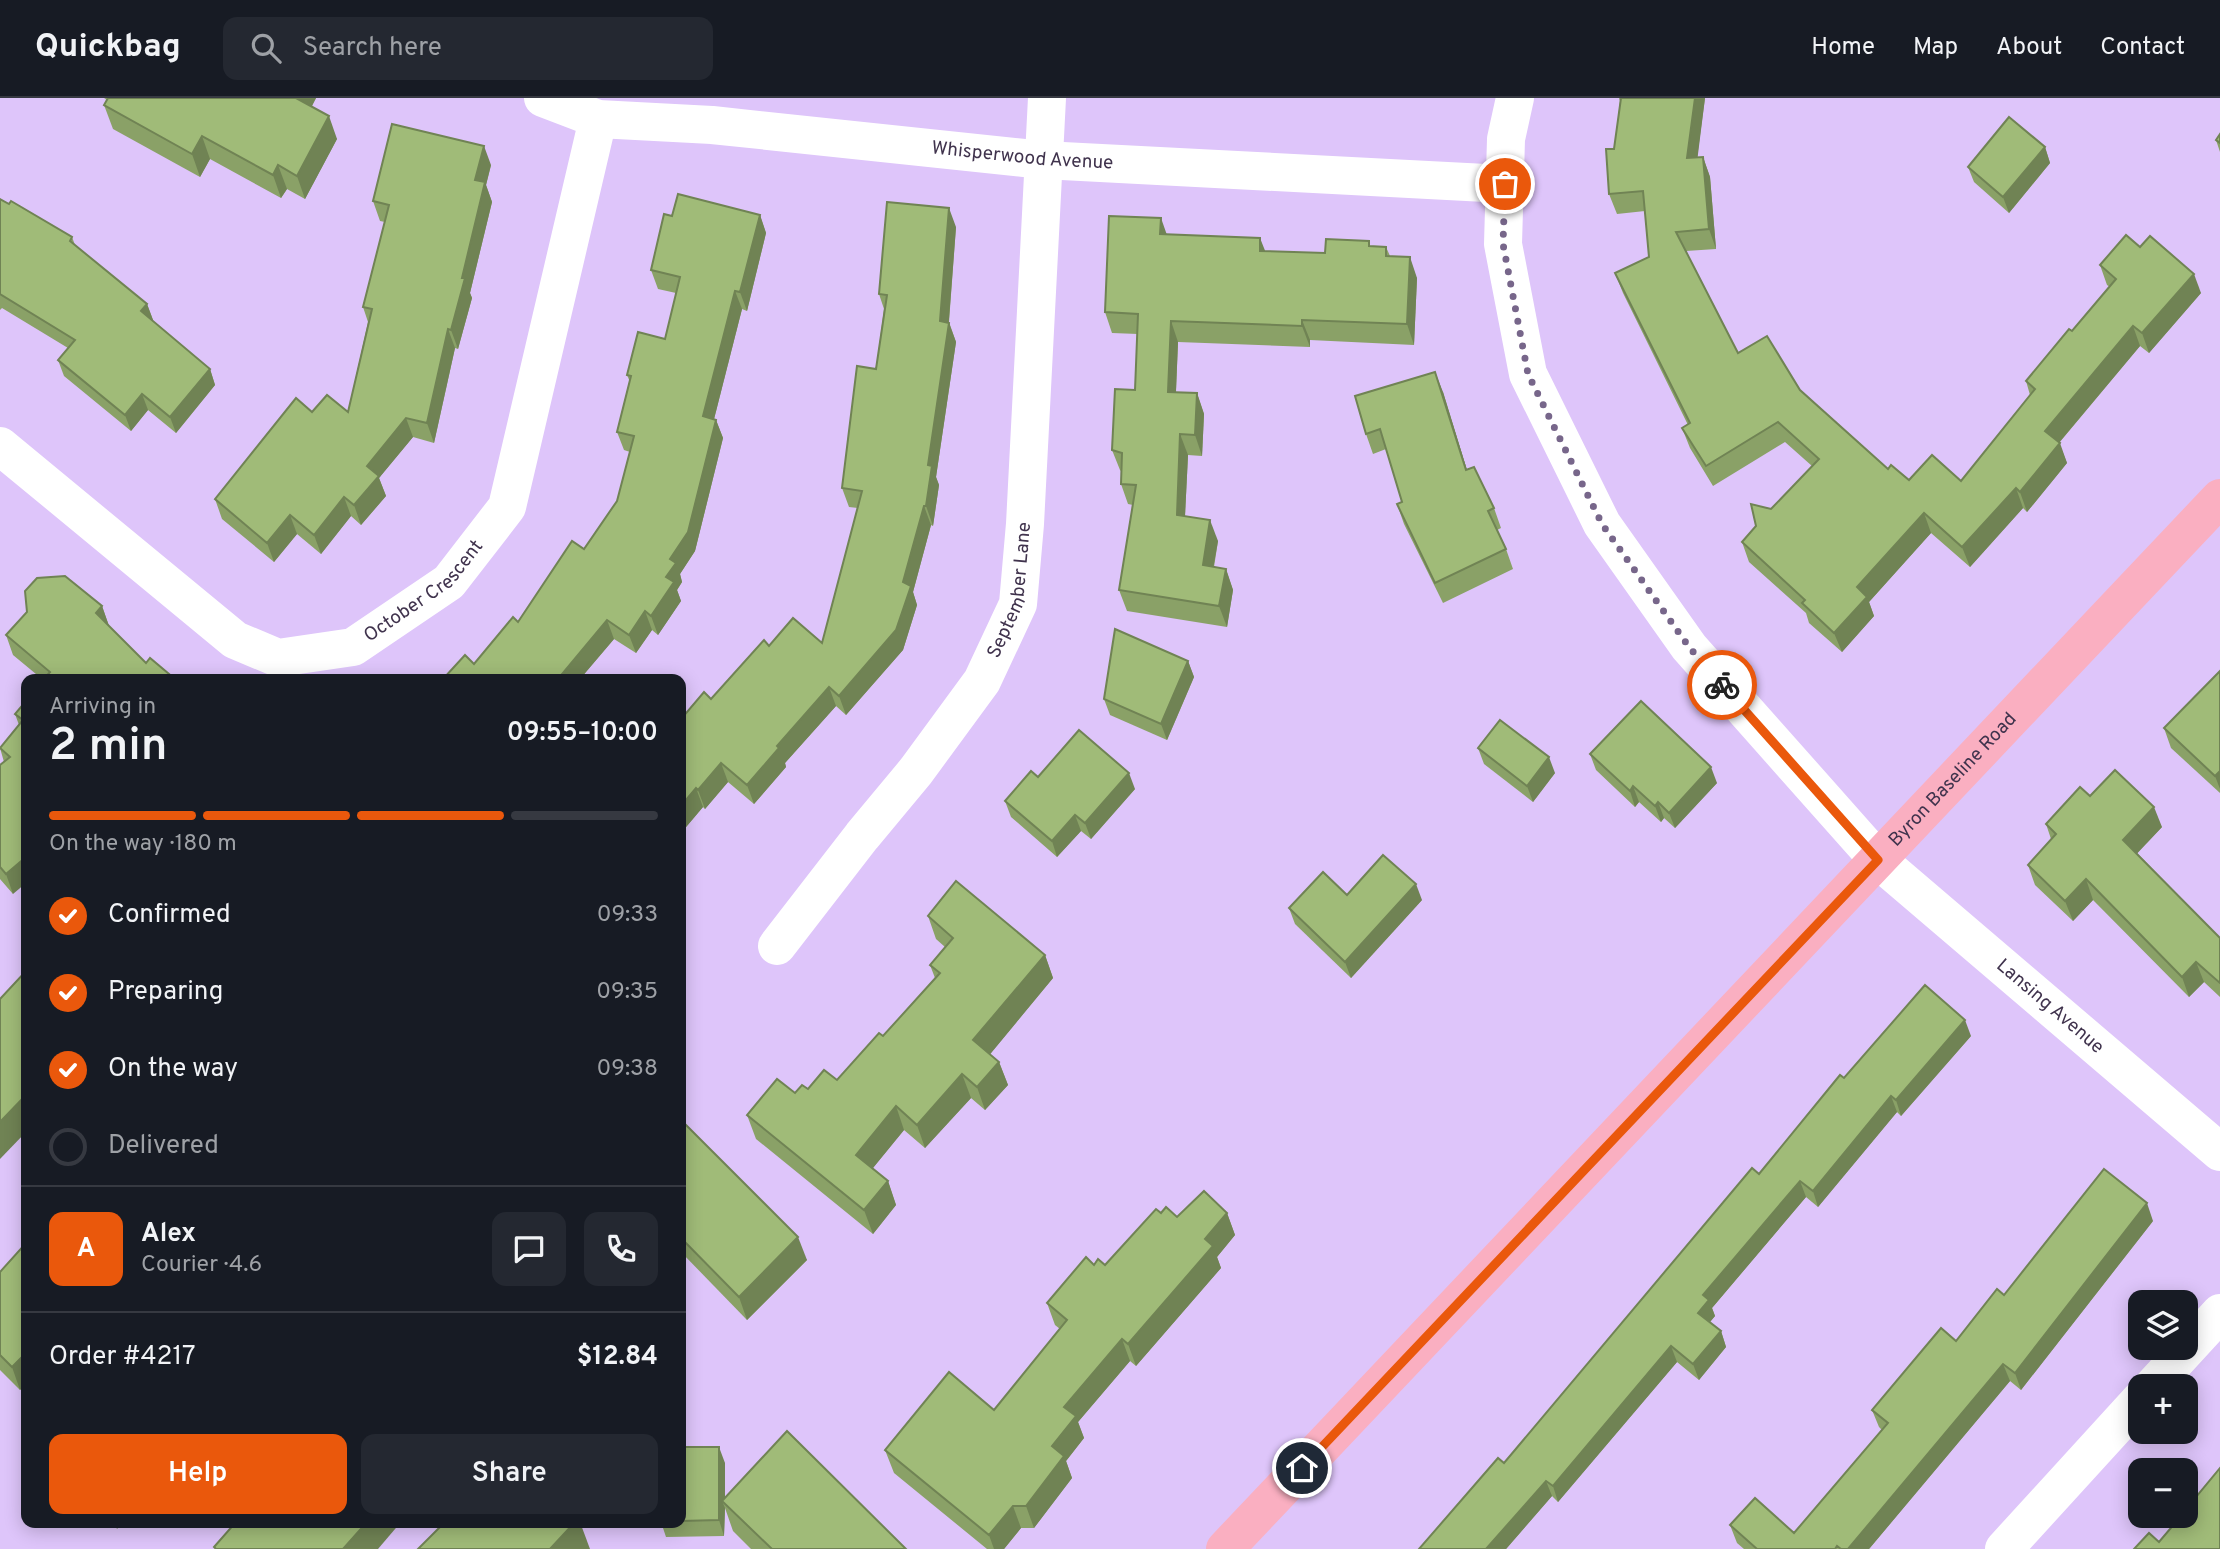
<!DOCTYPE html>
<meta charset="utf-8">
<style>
body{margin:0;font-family:Overpass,sans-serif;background:#242831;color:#f1f3f6;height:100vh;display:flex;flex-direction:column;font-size:26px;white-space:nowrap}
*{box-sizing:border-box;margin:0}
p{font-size:23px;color:#9ea1a6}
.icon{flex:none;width:38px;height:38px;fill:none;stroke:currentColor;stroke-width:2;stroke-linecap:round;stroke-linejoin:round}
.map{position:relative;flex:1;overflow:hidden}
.drawer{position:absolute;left:21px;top:576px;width:665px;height:854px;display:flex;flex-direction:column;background:#171b24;border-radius:14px;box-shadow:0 4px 18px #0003}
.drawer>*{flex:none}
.tools{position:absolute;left:2128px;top:1192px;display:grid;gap:14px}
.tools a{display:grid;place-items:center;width:70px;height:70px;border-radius:14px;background:#171b24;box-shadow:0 4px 18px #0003;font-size:35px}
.pin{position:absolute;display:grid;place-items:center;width:60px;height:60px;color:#fff;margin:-30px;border:4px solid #fff;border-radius:50%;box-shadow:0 2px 7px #0007}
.courier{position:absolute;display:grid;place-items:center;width:70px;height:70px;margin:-35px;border:5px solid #ea580c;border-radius:50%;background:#fff;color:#222;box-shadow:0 2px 9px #0007}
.summary em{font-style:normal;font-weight:600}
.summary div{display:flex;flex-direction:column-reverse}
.summary{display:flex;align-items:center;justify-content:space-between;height:119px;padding:0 28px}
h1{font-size:46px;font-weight:600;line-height:52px}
.bar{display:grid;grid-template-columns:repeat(4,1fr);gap:10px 7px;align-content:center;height:84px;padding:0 28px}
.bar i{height:9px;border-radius:5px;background:#363941}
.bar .on{background:#ea580c}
.bar p{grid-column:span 4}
.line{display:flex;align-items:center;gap:18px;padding:0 28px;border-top:2px solid #363941}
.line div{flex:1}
.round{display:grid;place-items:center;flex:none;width:74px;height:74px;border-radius:14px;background:#242831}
ol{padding:0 28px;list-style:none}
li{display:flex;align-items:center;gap:21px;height:77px}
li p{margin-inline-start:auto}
li .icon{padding:7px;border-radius:50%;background:#ea580c;color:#fff;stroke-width:4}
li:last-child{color:#9ea1a6}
li i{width:38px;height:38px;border:4px solid #363941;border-radius:50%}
.button{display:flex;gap:14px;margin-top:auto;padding:14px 28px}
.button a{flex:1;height:80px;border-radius:14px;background:#ea580c;color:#fff;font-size:28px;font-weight:600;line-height:80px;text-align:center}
.button a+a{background:#242831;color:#f1f3f6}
header{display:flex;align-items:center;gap:42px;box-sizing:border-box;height:98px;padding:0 35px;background:#171b24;border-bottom:2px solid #363941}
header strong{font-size:33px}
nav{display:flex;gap:38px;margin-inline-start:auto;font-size:24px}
.search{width:490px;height:63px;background:#242831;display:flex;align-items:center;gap:18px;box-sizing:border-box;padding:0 24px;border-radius:14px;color:#9ea1a6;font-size:26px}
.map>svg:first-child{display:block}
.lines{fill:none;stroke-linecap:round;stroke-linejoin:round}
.minor{stroke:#fff;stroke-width:38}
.major{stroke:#faafc1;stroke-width:38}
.wall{fill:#8aa167}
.shaded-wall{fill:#708354}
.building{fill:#a0bb78;stroke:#708354;stroke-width:2}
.done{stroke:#77668a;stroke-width:7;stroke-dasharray:0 12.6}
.route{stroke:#ea580c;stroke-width:9}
.labels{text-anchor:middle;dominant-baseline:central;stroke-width:5;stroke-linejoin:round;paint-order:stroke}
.street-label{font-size:19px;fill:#40334d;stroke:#dec5fa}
</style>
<header>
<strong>Quickbag</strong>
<div class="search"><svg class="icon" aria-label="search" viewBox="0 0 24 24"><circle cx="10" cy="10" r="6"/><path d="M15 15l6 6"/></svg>Search here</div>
<nav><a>Home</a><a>Map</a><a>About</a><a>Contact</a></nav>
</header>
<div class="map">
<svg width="2220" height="1451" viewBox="0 0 2220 1451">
<rect width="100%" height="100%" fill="#dec5fa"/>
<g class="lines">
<!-- minor -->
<g class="minor">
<path id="s1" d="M543 0 598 21 712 27 1043 62 1505 86"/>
<path id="s2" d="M1515 0 1506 41 1503 146 1528 276 1602 426 1689 549 1878 762 2220 1054"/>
<path id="s3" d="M0 348 235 542 278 560 353 549 449 484 507 409 598 21"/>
<path id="s4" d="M777 848 862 738 916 673 982 583 1018 506 1025 426 1047 0"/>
<path d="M2153 1288 2220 1215"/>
<path d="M2004 1451 2140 1302"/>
</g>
<!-- major -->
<path class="major" id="s5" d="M1225 1451 2220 400"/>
</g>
<!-- wall -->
<g class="wall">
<path d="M104 0H316L312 8 337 41 305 101 287 91 281 100 210 61 200 79 113 31 104 7 107 2Z"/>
<path d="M1619 0H1705L1697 60 1703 59 1710 79 1716 151 1686 153 1738 255 1800 292 1888 371 1909 382 1961 383 2030 297 2026 283 2072 233 2110 189 2107 187 2100 167 2140 149 2201 195 2149 255 2140 248 2059 345 2067 365 2027 414 2023 410 1970 469 1931 435 1869 504 1874 518 1842 554 1809 525 1806 515 1749 464 1742 444 1812 368 1785 344 1713 388 1690 350 1682 330 1688 327 1623 195 1615 175 1649 159 1645 113 1617 116 1609 96 1620 3Z"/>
<path d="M2220 36V54L2216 42Z"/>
<path d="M2045 49 2050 65 2009 115 1974 84 1968 69Z"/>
<path d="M491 67 486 87 492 104 470 195 472 200 458 251 455 250 434 345 413 339 379 380 386 398 361 427 351 418 321 456 297 436 274 464 222 421 215 401 312 314H348L368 224 363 209 385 124 380 123 373 103Z"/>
<path d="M0 101 72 139 75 147 147 206 153 222 152 223 210 271 215 287 176 335 148 312 131 333 64 278 58 262 68 250 2 210 0 212Z"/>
<path d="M760 117 766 135 747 213 742 211 714 321 716 322 723 340 695 453 680 476 682 484 677 492 681 503 658 537 652 532 636 555 614 541 580 581H443L474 566 518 524 584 451 617 403 630 354 624 352 617 334 630 284 627 277 665 241 676 195 658 191 651 172Z"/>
<path d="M956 129 949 224 956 244 936 379 939 387 933 428 931 427 913 494 917 507 903 552 846 617 836 608 785 665 786 669 754 706 728 684 705 711 703 709 681 735V621L711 601 769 548 822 545 858 410 849 409 842 390 876 271 884 211 879 196Z"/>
<path d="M1167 136 1265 153 1325 155 1371 149H1386L1390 158 1417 180 1414 247 1310 242V249L1178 244 1176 294 1197 295 1204 316 1202 358 1188 357 1185 418 1218 443 1214 469 1226 471 1233 492 1227 529 1127 513 1119 492 1133 407 1128 406 1121 386V373L1120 372 1112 352 1135 292 1138 236 1112 235 1105 214Z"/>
<path d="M1443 294 1467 372 1494 410 1501 430 1497 432 1506 451 1513 471 1443 505 1404 426 1397 406 1402 404 1386 351 1373 356 1366 336Z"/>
<path d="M102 508 109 528 146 565 175 581H42L13 557 6 537Z"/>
<path d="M1188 563 1194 579 1167 642 1110 617 1104 601Z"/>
<path d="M2220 573V695L2171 650 2164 630Z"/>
<path d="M26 603 13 796 0 781V667L4 664 0 650 19 627 15 616Z"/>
<path d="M1478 650 1555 675 1533 704 1484 666Z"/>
<path d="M1590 656 1717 685 1675 730 1664 720 1661 724 1639 704 1635 709 1596 672Z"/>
<path d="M1038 679 1135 691 1091 741 1081 733 1057 759 1011 719 1005 703Z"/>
<path d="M2090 698 2162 729 2137 755 2220 840V899L2204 884 2189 899 2093 802 2073 823 2035 787 2028 767 2051 741 2046 726Z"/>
<path d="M1422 802 1351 880 1295 826 1289 810Z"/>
<path d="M928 818 1045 857 1053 880 990 956 999 964 1008 987 985 1012 971 1000 925 1050 904 1032 872 1071 888 1083 896 1107 873 1136 756 1041 747 1017 795 995 837 982 883 938 935 880 930 867 945 849 936 841Z"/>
<path d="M1971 938 1901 1018 1897 1014 1818 1109 1806 1099 1712 1210 1715 1218 1710 1224 1721 1233 1726 1249 1699 1282 1677 1264 1558 1404 1552 1398 1506 1451H1419L1504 1365 1844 980Z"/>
<path d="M681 1022 807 1162 747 1222 681 1154Z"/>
<path d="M1161 1115 1177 1119 1227 1115 1235 1137 1217 1159 1221 1170 1136 1268 1130 1263 1078 1324 1084 1340 1066 1363 1072 1380 1034 1430H1021L1004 1451H987L894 1375 885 1352 994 1312 1060 1231 1055 1227 1047 1205 1094 1167H1105Z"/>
<path d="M2153 1123 2021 1292 2010 1283 1869 1451H1744L1737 1445 1730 1427 1794 1435 1882 1332 1879 1329 1872 1312 1956 1243 2004 1197Z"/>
<path d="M26 1145V1286L20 1292 0 1272V1174Z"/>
<path d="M681 1349 725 1365V1401L906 1451H751L733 1433 725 1410 724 1438 666 1439 662 1427H640L639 1424H681Z"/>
</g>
<!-- shaded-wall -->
<g class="shaded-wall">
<path d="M295 0H316L304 23Z"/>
<path d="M1695 0H1705L1695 80 1687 60Z"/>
<path d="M329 18 337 41 305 101 297 78Z"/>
<path d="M202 38 210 61 200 79 192 56Z"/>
<path d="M484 48 491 67 486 87 492 104 470 195 472 200 458 251 451 232 462 180 475 82Z"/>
<path d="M2045 49 2050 65 2009 115 2003 99Z"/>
<path d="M1703 59 1710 79 1716 151 1709 131Z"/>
<path d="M278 67 287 91 281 100 273 77Z"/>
<path d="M949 110 956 129 948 234 949 225 956 244 936 379 939 387 933 428 926 408 928 367Z"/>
<path d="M760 117 766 135 747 213 740 194Z"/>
<path d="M1161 120 1168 140 1160 136Z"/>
<path d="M1260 140 1268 160 1260 153Z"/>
<path d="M1410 159 1417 180 1414 247 1407 226Z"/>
<path d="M2194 176 2201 195 2149 255 2142 235Z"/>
<path d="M735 193 742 211 710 337 703 318Z"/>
<path d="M147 206 153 222 147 229 141 213Z"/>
<path d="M1302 222 1310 242V249L1302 228Z"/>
<path d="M1171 223 1178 244 1175 315 1168 294Z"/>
<path d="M2133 228 2140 248 2052 353 2045 333Z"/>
<path d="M448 231 455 250 434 345 427 325Z"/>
<path d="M210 271 215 287 176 335 170 319Z"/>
<path d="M1435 274 1443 294 1473 392 1466 372Z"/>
<path d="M1197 295 1204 316 1202 358 1195 337Z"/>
<path d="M142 296 148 312 131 333 125 317Z"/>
<path d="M406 320 413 339 379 380 386 398 361 427 354 407 367 368Z"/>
<path d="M716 322 723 340 695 453 680 476 682 484 677 492 681 503 658 537 651 518 666 479 670 461Z"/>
<path d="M1180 336 1188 357 1184 438 1177 417Z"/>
<path d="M2060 345 2067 365 2027 414 2020 394Z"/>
<path d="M2016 390 2023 410 1970 469 1962 449Z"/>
<path d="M344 399 351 418 321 456 314 437Z"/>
<path d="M924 408 931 427 913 494 917 507 903 552 846 617 839 598 903 484Z"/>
<path d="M1924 415 1931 435 1869 504 1874 518 1842 554 1834 535 1857 489Z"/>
<path d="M290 417 297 436 274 464 267 445Z"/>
<path d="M1210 422 1218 443 1210 488 1203 467Z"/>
<path d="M1226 471 1233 492 1227 529 1219 508Z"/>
<path d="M102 508 109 528 96 515Z"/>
<path d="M645 513 652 532 636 555 629 537Z"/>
<path d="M607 522 614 541 580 581H558Z"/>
<path d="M1188 563 1194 579 1167 642 1161 626Z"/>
<path d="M829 589 836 608 785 665 786 669 754 706 747 687 777 648Z"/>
<path d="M1549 659 1555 675 1533 704 1527 688Z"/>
<path d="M721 665 728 684 705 711 698 692Z"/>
<path d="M1711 669 1717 685 1675 730 1669 715Z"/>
<path d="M2220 673V691L2215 678Z"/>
<path d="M1129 675 1135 691 1091 741 1085 725Z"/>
<path d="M1633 688 1639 704 1635 709 1630 693Z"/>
<path d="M696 690 703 709 681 735V708Z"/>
<path d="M1658 704 1664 720 1661 724 1655 708Z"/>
<path d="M2154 709 2162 729 2131 762 2123 742Z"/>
<path d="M1075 717 1081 733 1057 759 1052 743Z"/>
<path d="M26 759V785L13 796 6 776Z"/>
<path d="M2086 781 2093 802 2073 823 2065 803Z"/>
<path d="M1416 786 1422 802 1351 880 1345 864Z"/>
<path d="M1045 857 1053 880 982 966 973 942Z"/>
<path d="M2196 864 2204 884 2189 899 2182 879Z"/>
<path d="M1965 922 1971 938 1901 1018 1896 1002Z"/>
<path d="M999 964 1008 987 985 1012 977 989Z"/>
<path d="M962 976 971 1000 925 1050 917 1027Z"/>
<path d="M26 997V1034L0 1061V1024Z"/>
<path d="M1891 998 1897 1014 1818 1109 1813 1093Z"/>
<path d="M896 1008 904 1032 864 1081 856 1057Z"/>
<path d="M888 1083 896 1107 873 1136 864 1112Z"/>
<path d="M1800 1083 1806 1099 1712 1210 1715 1218 1704 1231 1698 1215 1703 1197Z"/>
<path d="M2147 1105 2153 1123 2021 1292 2015 1275Z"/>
<path d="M1227 1115 1235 1137 1217 1159 1221 1170 1136 1268 1128 1246 1205 1141Z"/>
<path d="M798 1139 807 1162 747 1222 739 1199Z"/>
<path d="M1721 1233 1726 1249 1699 1282 1693 1266Z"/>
<path d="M1122 1241 1130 1263 1078 1324 1084 1340 1066 1363 1072 1380 1034 1430 1026 1408 1052 1348 1064 1309Z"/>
<path d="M1671 1248 1677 1264 1558 1404 1553 1388Z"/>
<path d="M26 1255V1286L20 1292 12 1269Z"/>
<path d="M2003 1266 2010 1283 1869 1451H1848Z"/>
<path d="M719 1349 725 1365V1406L722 1403 725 1410 724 1438 719 1422Z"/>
<path d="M1546 1383 1552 1398 1506 1451H1486Z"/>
<path d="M1013 1408 1021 1430 1004 1451H994L989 1437Z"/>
<path d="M114 1424H123L117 1431Z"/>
<path d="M367 1424H401L378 1451H343Z"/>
<path d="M575 1424H580L590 1451H550Z"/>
</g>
<!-- building -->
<g class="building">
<path d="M108 0H296L329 18 297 78 278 67 273 77 202 38 192 56 104 7Z"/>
<path d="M1621 0H1695L1687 60 1703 59 1709 131 1676 134 1738 255 1767 238 1800 292 1888 371 1891 367 1909 382 1932 357 1961 383 2035 291 2026 283 2069 231 2072 233 2116 181 2100 167 2126 137 2140 149 2150 138 2194 176 2142 235 2133 228 2045 333 2060 345 2020 394 2016 390 1962 449 1924 415 1857 489 1867 499 1834 535 1802 505 1805 502 1742 444 1756 428 1751 406 1771 411 1819 361 1778 324 1706 368 1682 330 1690 325 1615 175 1649 159 1643 93 1609 96 1606 51H1614Z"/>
<path d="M2009 19 2045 49 2003 99 1968 69Z"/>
<path d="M392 26 484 48 475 82 485 84 462 180H465L451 232 448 231 427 325 406 320 367 368 379 378 354 407 344 399 314 437 290 417 267 445 215 401 296 300 312 314 327 297 348 314 372 211 363 209 389 107 373 103Z"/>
<path d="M2220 36V45L2216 42Z"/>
<path d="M678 96 760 117 740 194 735 193 703 318 716 322 688 434 670 461 676 465 666 479 674 484 651 518 645 513 629 537 607 522 558 581H443L465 557 474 566 513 519 518 524 572 443 584 451 617 403 634 338 617 334 631 278 627 277 638 234 665 241 680 179 651 172 664 116 672 118Z"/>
<path d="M0 101 9 106 11 103 72 139 70 143 147 206 141 213 210 271 170 319 142 296 125 317 58 262 75 242 0 196Z"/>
<path d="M887 104 949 110 940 223 949 225 928 367 932 368 926 408H924L903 484 911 488 896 532 839 598 829 589 777 648 779 650 747 687 721 665 698 692 696 690 681 708V621L704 594 711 601 764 542 769 548 793 520 822 545 862 393 842 390 857 268 876 271 887 197 879 196Z"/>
<path d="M1109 118 1161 120 1160 136 1260 140V153L1325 155 1326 141 1369 143V148L1386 149V158L1410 159 1407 226 1302 222V228L1171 223 1168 294 1197 295 1195 337 1180 336 1177 417 1210 422 1203 467 1226 471 1219 508 1119 492 1136 387 1121 386 1122 355 1112 352 1115 291 1135 292 1138 216 1105 214Z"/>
<path d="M1435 274 1466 372 1474 369 1494 410 1488 413 1506 451 1435 485 1397 406 1402 404 1380 331 1366 336 1355 298Z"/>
<path d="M65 478 102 508 96 515 146 565 150 560 175 581H44L50 574 6 537 27 514 25 493 37 480Z"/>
<path d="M1115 531 1188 563 1161 626 1104 601Z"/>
<path d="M2220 573V673L2215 678 2164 630Z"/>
<path d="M26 603V759L6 776 0 769V667L10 659 0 650 23 622 15 616Z"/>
<path d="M1641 603 1711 669 1669 715 1658 704 1655 708 1633 688 1630 693 1590 656Z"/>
<path d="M1500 622 1549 659 1527 688 1478 650Z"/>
<path d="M1079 632 1129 675 1085 725 1075 717 1052 743 1005 703 1031 673 1038 679Z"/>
<path d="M2115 672 2154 709 2123 742 2220 840V885L2196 864 2182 879 2086 781 2065 803 2028 767 2056 736 2046 726 2080 689 2090 698Z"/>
<path d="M1383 757 1416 786 1345 864 1289 810 1323 774 1347 797Z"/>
<path d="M956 783 1045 857 973 942 999 964 977 989 962 976 917 1027 896 1008 856 1057 888 1083 864 1112 747 1017 777 981 795 995 802 987 808 991 824 972 837 982 879 935 883 938 940 875 930 867 953 840 928 818Z"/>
<path d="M26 873V997L0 1024V901Z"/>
<path d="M1925 887 1965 922 1896 1002 1891 998 1813 1093 1800 1083 1703 1197 1709 1202 1698 1215 1721 1233 1693 1266 1671 1248 1553 1388 1546 1383 1486 1451H1419L1498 1360 1504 1365 1752 1070 1759 1076 1840 977 1844 980Z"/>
<path d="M681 1022 798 1139 739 1199 681 1140Z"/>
<path d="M2104 1071 2147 1105 2015 1275 2003 1266 1848 1451H1841L1837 1448 1835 1451H1757L1730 1427 1755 1400 1794 1435 1888 1325 1872 1312 1941 1230 1956 1243 1997 1191 2004 1197Z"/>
<path d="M1204 1093 1227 1115 1205 1141 1213 1148 1128 1246 1122 1241 1064 1309 1076 1318 1052 1348 1064 1358 1026 1408H1013L989 1437 885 1352 949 1274 994 1312 1067 1222 1047 1205 1086 1159 1094 1167 1098 1161 1105 1167 1156 1111 1161 1115 1166 1109 1177 1119Z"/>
<path d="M26 1145V1255L12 1269 0 1257V1174Z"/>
<path d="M787 1333 906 1451H772L722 1403Z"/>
<path d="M681 1349H719V1422L681 1423Z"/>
<path d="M2220 1370V1451H2134L2149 1435 2159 1444 2181 1418H2186V1411Z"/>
<path d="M236 1424H367L343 1451H216L214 1449Z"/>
<path d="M445 1424H575L550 1451H418Z"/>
</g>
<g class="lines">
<!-- done -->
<path class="done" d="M1505 86 1503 146 1528 276 1602 426 1689 549 1722 587"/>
<!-- route -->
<path class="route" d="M1302 1370 1878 762 1722 587"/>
</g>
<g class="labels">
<!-- street labels -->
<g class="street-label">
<text stroke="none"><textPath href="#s1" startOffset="485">Whisperwood Avenue</textPath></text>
<text stroke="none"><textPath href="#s3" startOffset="518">October Crescent</textPath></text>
<text stroke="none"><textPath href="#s4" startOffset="432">September Lane</textPath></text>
<text stroke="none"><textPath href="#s5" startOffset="1059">Byron Baseline Road</textPath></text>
<text stroke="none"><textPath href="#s2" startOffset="1108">Lansing Avenue</textPath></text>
</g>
</g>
</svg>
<div class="tools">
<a><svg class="icon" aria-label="layers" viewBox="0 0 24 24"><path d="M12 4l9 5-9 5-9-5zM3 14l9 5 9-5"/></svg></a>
<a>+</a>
<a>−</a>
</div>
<div class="pin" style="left:1505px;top:86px;background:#ea580c"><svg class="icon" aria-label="bag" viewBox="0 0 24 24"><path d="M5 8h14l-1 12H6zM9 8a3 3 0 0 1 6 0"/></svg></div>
<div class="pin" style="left:1302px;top:1370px;background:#1f2937"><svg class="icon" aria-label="home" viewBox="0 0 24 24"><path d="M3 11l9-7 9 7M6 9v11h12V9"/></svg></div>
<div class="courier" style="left:1722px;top:587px"><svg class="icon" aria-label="bike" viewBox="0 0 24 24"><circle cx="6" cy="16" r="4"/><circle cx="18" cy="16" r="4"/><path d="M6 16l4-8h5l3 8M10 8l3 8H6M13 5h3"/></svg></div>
<section class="drawer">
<div class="summary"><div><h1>2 min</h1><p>Arriving in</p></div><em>09:55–10:00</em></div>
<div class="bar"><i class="on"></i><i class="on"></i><i class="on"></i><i></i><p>On the way · 180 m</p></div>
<ol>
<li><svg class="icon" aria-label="check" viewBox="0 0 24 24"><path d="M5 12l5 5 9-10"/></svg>Confirmed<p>09:33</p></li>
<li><svg class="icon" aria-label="check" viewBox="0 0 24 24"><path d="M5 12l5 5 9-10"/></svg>Preparing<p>09:35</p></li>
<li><svg class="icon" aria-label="check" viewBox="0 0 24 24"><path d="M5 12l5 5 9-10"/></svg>On the way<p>09:38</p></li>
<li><i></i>Delivered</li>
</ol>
<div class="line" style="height:126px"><b class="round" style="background:#ea580c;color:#fff">A</b><div><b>Alex</b><p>Courier · 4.6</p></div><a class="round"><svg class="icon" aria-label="chat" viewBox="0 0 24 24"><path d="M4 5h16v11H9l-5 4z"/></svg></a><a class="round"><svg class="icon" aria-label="phone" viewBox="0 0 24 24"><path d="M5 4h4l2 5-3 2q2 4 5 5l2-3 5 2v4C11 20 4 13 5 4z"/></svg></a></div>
<div class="line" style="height:91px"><div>Order #4217</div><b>$12.84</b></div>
<div class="button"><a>Help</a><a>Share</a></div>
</section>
</div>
